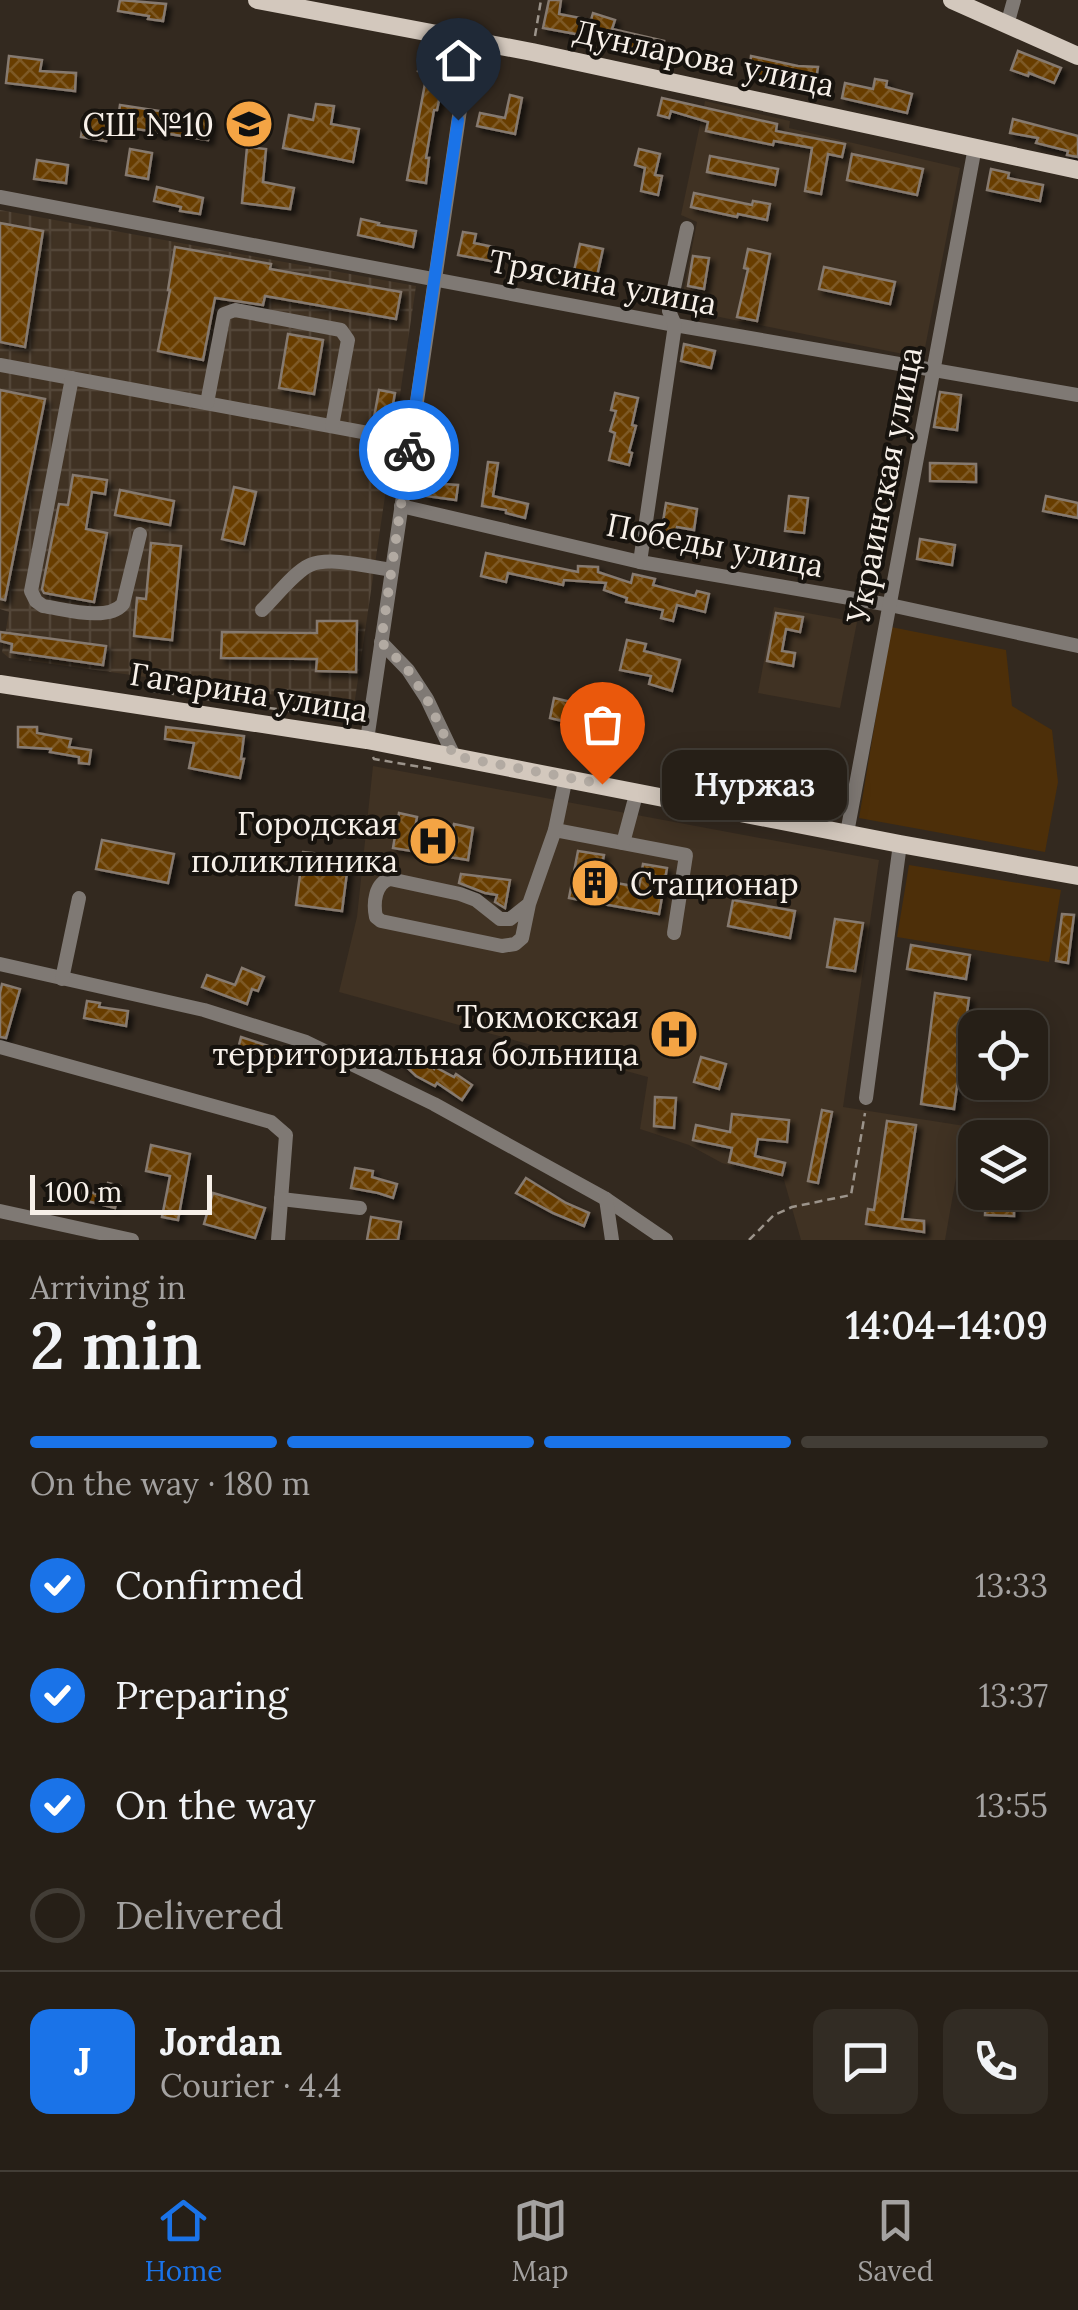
<!DOCTYPE html>
<meta charset="utf-8">
<style>
body{margin:0;font-family:Lora,serif;background:#322c24;color:#f1f3f6;height:100vh;display:flex;flex-direction:column;font-size:38px;white-space:nowrap}
*{box-sizing:border-box;margin:0}
p{font-size:32px;color:#a4a2a1}
.icon{flex:none;width:55px;height:55px;fill:none;stroke:currentColor;stroke-width:2;stroke-linecap:round;stroke-linejoin:round}
.map{position:relative;height:1240px;overflow:hidden}
.side{display:flex;flex-direction:column;background:#261f17;flex:1}
.side>*{flex:none}
.fabs{position:absolute;left:958px;top:1010px;display:grid;gap:20px}
.fabs a{display:grid;place-items:center;width:90px;height:90px;border-radius:20px;background:#261f17;box-shadow:0 5px 25px #0003,0 0 0 2px #423d36;font-size:50px}
.scale{position:absolute;left:30px;bottom:25px;width:182px;box-sizing:border-box;padding-left:10px;border:5px solid #f7f0e9;border-top:0;font-size:28px;line-height:35px;white-space:nowrap;color:#f7f0e9;-webkit-text-stroke:8px #17130e;paint-order:stroke}
.pin{position:absolute;display:grid;place-items:center;width:85px;height:85px;color:#fff;margin:-102px -42px;border-radius:50% 50% 50% 0;rotate:-45deg;box-shadow:0 0 10px #0007}
.pin .icon{rotate:45deg}
.courier{position:absolute;display:grid;place-items:center;width:100px;height:100px;margin:-50px;border:8px solid #1a73e8;border-radius:50%;background:#fff;color:#222;box-shadow:0 2px 12px #0007}
.bubble{position:absolute;height:70px;border-radius:20px;background:#261f17;box-shadow:0 5px 25px #0003,0 0 0 2px #423d36;font-size:32px;font-weight:600;line-height:70px;text-align:center}
.overview em{font-style:normal;font-weight:600}
.overview div{display:flex;flex-direction:column-reverse}
.overview{display:flex;align-items:center;justify-content:space-between;height:170px;padding:0 30px}
h1{font-size:65px;font-weight:600;line-height:75px}
.bar{display:grid;grid-template-columns:repeat(4,1fr);gap:15px 10px;align-content:center;height:120px;padding:0 30px}
.bar i{height:12px;border-radius:8px;background:#423d36}
.bar .active{background:#1a73e8}
.bar p{grid-column:span 4}
.line{display:flex;align-items:center;gap:25px;padding:0 30px;border-top:2px solid #423d36}
.line div{flex:1}
.round{display:grid;place-items:center;flex:none;width:105px;height:105px;border-radius:20px;background:#322c24}
ol{padding:0 30px;list-style:none}
li{display:flex;align-items:center;gap:30px;height:110px}
li p{margin-inline-start:auto}
li .icon{padding:10px;border-radius:50%;background:#1a73e8;color:#fff;stroke-width:4}
li:last-child{color:#a4a2a1}
li i{width:55px;height:55px;border:5px solid #423d36;border-radius:50%}
.tabs{display:flex;justify-content:space-around;align-items:center;height:140px;border-top:2px solid #423d36;background:#261f17;font-size:28px;color:#a4a2a1}
.tabs a{display:grid;justify-items:center;gap:5px}
.tabs .active{color:#1a73e8}
.map>svg:first-child{display:block}
.built{fill:#403223}
.industrial{fill:url(#industrial-grid)}
.green{fill:#4d2f09}
.building{fill:url(#building-cross-hatch);stroke:#867a6f;stroke-width:2.5;filter:url(#shadow)}
.lines{fill:none;stroke-linecap:round;stroke-linejoin:round}
.path{stroke:#9c948b;stroke-width:2.5;stroke-dasharray:8 5;stroke-linecap:butt}
.minor{stroke:#7f7974;stroke-width:14}
.major{stroke:#d3c8bd;stroke-width:18}
.done{stroke:#b2aaa2;stroke-width:10;stroke-dasharray:0 18}
.route{stroke:#1a73e8;stroke-width:12}
.labels{text-anchor:middle;dominant-baseline:central;stroke-width:8;stroke-linejoin:round;paint-order:stroke}
.street-label{font-size:32px;fill:#f7f0e9;stroke:#17130e}
.poi-label{font-size:32px;fill:#f7f0e9;stroke:#17130e;text-anchor:end}
</style>
<div class="map">
<svg width="1078" height="1240" viewBox="0 0 1078 1240">
<defs>
<pattern id="industrial-grid" width="8" height="8" patternUnits="userSpaceOnUse" patternTransform="scale(2.5)"><rect width="8" height="8" fill="#403223"/><path d="M0 4h8M4 0v8" fill="none" stroke="#534638"/></pattern>
<pattern id="building-cross-hatch" width="8" height="8" patternUnits="userSpaceOnUse" patternTransform="scale(2.5)"><rect width="8" height="8" fill="#683e02"/><path d="M0 0l8 8M0 8l8-8" fill="none" stroke="#7e5a27"/></pattern>
<filter id="shadow"><feDropShadow dx="4.5" dy="4.5" stdDeviation="2.5" flood-color="#0009"/></filter>
</defs>
<rect width="100%" height="100%" fill="#33291f"/>
<!-- built -->
<g class="built">
<path d="M705 101 790 121 789 128 960 168 923 358 680 309 697 222 681 215Z"/>
<path d="M774 607 857 622 840 708 758 693Z"/>
<path d="M373 766 879 860 843 1107 965 1126 945 1240H801L784 1180 722 1163 689 1145 640 1129 648 1077 339 992 357 917Z"/>
</g>
<!-- industrial -->
<path class="industrial" d="M0 210 416 286 354 706 9 658 2 652 9 612 0 609Z"/>
<!-- green -->
<g class="green">
<path d="M891 627 1006 650 1012 706 1052 730 1058 782 1045 852 859 818Z"/>
<path d="M909 865 1061 890 1049 962 897 937Z"/>
</g>
<!-- building -->
<g class="building">
<path d="M120 0 166 4 163 21 148 19 149 16 118 11Z"/>
<path d="M549 0H561L559 14 591 20 593 13 615 20 612 29 664 41 660 55 622 46V43L582 31 581 35 543 28Z"/>
<path d="M422 51 445 56 438 91H441L437 110H434L426 158H429L426 183 407 180 427 73 418 71Z"/>
<path d="M1018 51 1061 68 1054 83 1029 73 1028 76 1011 70Z"/>
<path d="M9 56 42 60 40 71 76 73 75 91 6 83Z"/>
<path d="M751 56 798 66 818 67 815 86 749 75Z"/>
<path d="M875 79 887 81 886 87 912 94 907 113 842 98 845 83 873 89Z"/>
<path d="M510 95 522 98 515 134 477 126 480 113 505 118Z"/>
<path d="M662 98 777 124 776 131 845 144 842 157 828 154 821 194 805 191 812 148 774 141 773 145 706 131 708 122 671 111 669 118 658 115Z"/>
<path d="M316 104 334 106 331 124 359 129 353 162 283 148 289 115 313 120Z"/>
<path d="M120 105 212 119 208 140 117 126Z"/>
<path d="M84 116 109 119 106 141 81 137Z"/>
<path d="M1013 119 1078 136V157L1067 155 1068 151 1036 143 1038 138 1010 133Z"/>
<path d="M247 147 266 149 263 182 294 188 290 209 242 203Z"/>
<path d="M130 149 152 153 148 179 126 175Z"/>
<path d="M639 149 660 154 655 175 662 176 658 195 641 191 645 168 635 165Z"/>
<path d="M852 154 923 169 917 195 847 180Z"/>
<path d="M710 156 778 169 775 185 707 172Z"/>
<path d="M37 160 68 165 66 183 34 179Z"/>
<path d="M991 169 1009 173 1008 178 1043 185 1040 201 987 190Z"/>
<path d="M157 187 203 198 200 214 180 211 181 207 154 201Z"/>
<path d="M694 193 752 205 753 201 770 204 767 220 738 214 737 217 691 207Z"/>
<path d="M361 219 379 223 378 225 416 231 413 247 358 235Z"/>
<path d="M0 223 43 231 25 347 0 342Z"/>
<path d="M463 232 476 234 474 243 494 247 491 261 458 255Z"/>
<path d="M580 244 603 249 595 285 572 280Z"/>
<path d="M175 247 271 264 270 269 401 292 396 319 265 296 263 305 215 298 203 360 158 351 170 290H168Z"/>
<path d="M748 249 770 254 757 321 737 317 748 269 744 268Z"/>
<path d="M693 256 709 258 704 289 688 286Z"/>
<path d="M824 267 895 282 890 304 819 289Z"/>
<path d="M288 334 323 340 314 394 279 388Z"/>
<path d="M684 344 715 351 711 368 681 361Z"/>
<path d="M0 390 45 399 5 600 0 599Z"/>
<path d="M379 390 395 393 389 426 373 423Z"/>
<path d="M940 392 961 395 957 430 934 427Z"/>
<path d="M615 393 638 398 632 425 636 426 629 452 632 453 629 465 609 460 615 433 610 431 616 411 611 410Z"/>
<path d="M488 462 498 463 493 496 528 504 525 518 506 513V510L482 506Z"/>
<path d="M430 463 446 465 444 484 458 485 456 500 426 496Z"/>
<path d="M930 463 976 464V482L930 481Z"/>
<path d="M73 475 107 480 105 494 92 492 86 529 107 533 94 602 44 593 42 589 59 504 68 505Z"/>
<path d="M234 487 256 492 244 544 222 539Z"/>
<path d="M120 490 174 501 170 525 115 515Z"/>
<path d="M789 496 808 498 804 533 785 531Z"/>
<path d="M1046 496 1078 503V518L1043 511Z"/>
<path d="M666 503 697 509 694 530 677 527 673 549 659 546Z"/>
<path d="M920 539 955 545 952 565 917 559Z"/>
<path d="M151 543 181 546 172 640 134 636 137 598 146 599Z"/>
<path d="M486 553 578 572V566L598 567V572L631 583 633 574 655 579 653 585 695 596 697 591 709 594 705 612 677 605 673 621 661 618 663 610 626 602 627 598 604 590 606 583 564 580 563 585 508 573 506 582 481 576Z"/>
<path d="M776 613 803 617 800 632 786 629 782 651 795 653 793 666 767 661Z"/>
<path d="M317 621H357L356 672 316 671 317 659 221 658 222 632 317 633Z"/>
<path d="M0 632 106 646 103 665 11 652 12 644 0 641Z"/>
<path d="M627 640 646 644 644 651 680 660 672 691 649 684 651 676 620 670Z"/>
<path d="M554 698 614 712 616 704 633 708 626 736 550 718Z"/>
<path d="M18 727H37V733L71 739 69 747 91 750 89 764 79 763V757L50 752 51 749 18 747Z"/>
<path d="M166 727 244 736 241 759H244L240 778 189 768 194 743 165 739Z"/>
<path d="M399 813 417 817 415 828 452 834 454 824 473 828 468 860 393 848Z"/>
<path d="M102 840 174 854 168 883 96 869Z"/>
<path d="M578 851 604 855 599 880 639 887 643 864 667 868 659 914 569 898Z"/>
<path d="M303 852 349 857 342 911 296 905Z"/>
<path d="M461 874 510 880 505 908 495 902 497 895 485 893 459 883Z"/>
<path d="M733 900 795 911 790 938 728 926Z"/>
<path d="M1062 914 1074 915 1068 963 1056 961Z"/>
<path d="M835 919 863 923 855 971 827 967Z"/>
<path d="M911 945 970 955 966 979 907 969Z"/>
<path d="M242 968 264 977 258 991 252 989 247 1004 202 987 207 975 235 985Z"/>
<path d="M2 984 20 989 6 1038 0 1037V993Z"/>
<path d="M935 993 969 998 954 1109 921 1104Z"/>
<path d="M87 1001 100 1003 99 1007 128 1011 126 1026 84 1018Z"/>
<path d="M241 1037 290 1053 287 1063 238 1049Z"/>
<path d="M413 1050 434 1069 435 1067 454 1077 456 1074 472 1085 462 1100 437 1083 435 1086 416 1076 402 1063Z"/>
<path d="M701 1057 726 1064 719 1089 694 1082Z"/>
<path d="M655 1097 676 1098 674 1128 654 1126Z"/>
<path d="M822 1110 832 1112 818 1183 808 1181Z"/>
<path d="M732 1114 789 1120 787 1142 758 1139 755 1156 785 1163 782 1175 729 1162 732 1148 693 1140 696 1125 730 1132Z"/>
<path d="M887 1121 916 1125 902 1219 924 1221V1232L866 1224 868 1209 874 1210Z"/>
<path d="M151 1145 190 1154 178 1220 162 1217 170 1176 146 1171Z"/>
<path d="M355 1168 373 1171 372 1177 397 1184 393 1198 378 1193 351 1188Z"/>
<path d="M526 1178 566 1203 589 1213 584 1226 553 1213 516 1193Z"/>
<path d="M108 1183 120 1186 115 1208 79 1199 82 1190 105 1196Z"/>
<path d="M986 1192H1014V1216L985 1215Z"/>
<path d="M213 1193 265 1208 255 1238 204 1224Z"/>
<path d="M371 1217 401 1222 398 1240H367Z"/>
</g>
<g class="lines">
<!-- path -->
<g class="path">
<path d="M535 36 541 0"/>
<path d="M153 691 358 721"/>
<path d="M373 757 374 759 433 769"/>
<path d="M749 1240 774 1215 792 1207 851 1195 865 1113"/>
</g>
<!-- minor -->
<g class="minor">
<path d="M1007 25 1014 0"/>
<path d="M0 197 675 325 1078 395"/>
<path d="M0 365 411 441"/>
<path d="M72 378 31 591 36 601 43 606C65 609 108 622 123 604L140 534"/>
<path d="M207 403 224 314 235 310 341 330 348 340 332 426"/>
<path d="M401 506 640 562 890 605 1078 646"/>
<path d="M640 562 675 325 669 311 687 228"/>
<path d="M262 610C275 598 294 572 310 565 330 556 370 567 392 570"/>
<path d="M381 642 408 670 427 699 454 756"/>
<path d="M367 740 470 42"/>
<path d="M555 830 686 855 674 933"/>
<path d="M847 833 975 147"/>
<path d="M623 843 637 791"/>
<path d="M529 904 510 919H500L476 900 460 894 390 879C375 883 373 903 376 917L381 921 502 946 515 944 522 938 529 904 555 830 566 777"/>
<path d="M0 964 204 1010 306 1042 434 1104 606 1199 666 1240"/>
<path d="M62 979 79 898"/>
<path d="M0 1047 271 1122 286 1135 278 1240"/>
<path d="M866 1098 900 844"/>
<path d="M281 1199 360 1208"/>
<path d="M606 1199 612 1240"/>
<path d="M0 1211 132 1240"/>
</g>
<!-- major -->
<g class="major">
<path d="M257 0 532 52 1078 170"/>
<path d="M952 0 1078 56"/>
<path d="M0 684 367 740 900 844 1078 876"/>
</g>
</g>
<g class="lines">
<!-- done -->
<path class="done" d="M409 450 381 642 408 670 427 699 454 756 602 784"/>
<!-- route -->
<path class="route" d="M409 450 458 120"/>
</g>
<!-- icons -->
<defs>
<g id="school-disc" transform="scale(2.5)"><circle r="9.5" fill="#f4a444" stroke="#17130e"/><path d="M0-5L7-2L0 1L-7-2ZM-4 1L0 2.5L4 1V4Q0 6-4 4Z" fill="#111"/></g>
<g id="hospital-disc" transform="scale(2.5)"><circle r="9.5" fill="#f4a444" stroke="#17130e"/><path d="M-5-5h3v3.5h4V-5h3V5h-3V1.5h-4V5h-3Z" fill="#111"/></g>
<g id="building-disc" transform="scale(2.5)"><circle r="9.5" fill="#f4a444" stroke="#17130e"/><path d="M-4-6H4V6H1V3H-1V6H-4ZM-2.5-4.3h1.7v1.8h-1.7ZM.8-4.3h1.7v1.8H.8ZM-2.5-1h1.7V.8h-1.7ZM.8-1h1.7V.8H.8Z" fill="#111"/></g>
</defs>
<g fill-rule="evenodd">
<use href="#school-disc" x="249" y="124"/>
<use href="#hospital-disc" x="433" y="841"/>
<use href="#building-disc" x="595" y="883"/>
<use href="#hospital-disc" x="674" y="1034"/>
</g>
<g class="labels">
<!-- street labels -->
<g class="street-label">
<text transform="translate(704 58) rotate(12)">Дунларова улица</text>
<text transform="translate(603 282) rotate(11)">Трясина улица</text>
<text transform="translate(884 485) rotate(-79)">Украинская улица</text>
<text transform="translate(715 545) rotate(11)">Победы улица</text>
<text transform="translate(249 692) rotate(9)">Гагарина улица</text>
</g>
<!-- poi labels -->
<g class="poi-label">
<text x="214" y="124">СШ №10</text>
<text x="398" y="823">Городская<tspan x="398" dy="37">поликлиника</tspan></text>
<text x="630" y="883" text-anchor="start">Cтационар</text>
<text x="639" y="1016">Токмокская<tspan x="639" dy="37">территориальная больница</tspan></text>
</g>
</g>
</svg>
<div class="fabs">
<a><svg class="icon" aria-label="locate" viewBox="0 0 24 24"><circle cx="12" cy="12" r="6"/><path d="M12 2v4M12 18v4M2 12h4M18 12h4"/></svg></a>
<a><svg class="icon" aria-label="layers" viewBox="0 0 24 24"><path d="M12 4l9 5-9 5-9-5zM3 14l9 5 9-5"/></svg></a>
</div>
<div class="scale">100 m</div>
<div class="pin" style="left:602px;top:784px;background:#ea580c"><svg class="icon" aria-label="bag" viewBox="0 0 24 24"><path d="M5 8h14l-1 12H6zM9 8a3 3 0 0 1 6 0"/></svg></div>
<div class="pin" style="left:458px;top:120px;background:#1f2937"><svg class="icon" aria-label="home" viewBox="0 0 24 24"><path d="M3 11l9-7 9 7M6 9v11h12V9"/></svg></div>
<div class="courier" style="left:409px;top:450px"><svg class="icon" aria-label="bike" viewBox="0 0 24 24"><circle cx="6" cy="16" r="4"/><circle cx="18" cy="16" r="4"/><path d="M6 16l4-8h5l3 8M10 8l3 8H6M13 5h3"/></svg></div>
<div class="bubble" style="left:662px;top:750px;width:185px">Нуржаз</div>
</div>
<section class="side">
<div class="overview"><div><h1>2 min</h1><p>Arriving in</p></div><em>14:04–14:09</em></div>
<div class="bar"><i class="active"></i><i class="active"></i><i class="active"></i><i></i><p>On the way · 180 m</p></div>
<ol>
<li><svg class="icon" aria-label="check" viewBox="0 0 24 24"><path d="M5 12l5 5 9-10"/></svg>Confirmed<p>13:33</p></li>
<li><svg class="icon" aria-label="check" viewBox="0 0 24 24"><path d="M5 12l5 5 9-10"/></svg>Preparing<p>13:37</p></li>
<li><svg class="icon" aria-label="check" viewBox="0 0 24 24"><path d="M5 12l5 5 9-10"/></svg>On the way<p>13:55</p></li>
<li><i></i>Delivered</li>
</ol>
<div class="line" style="height:180px"><b class="round" style="background:#1a73e8;color:#fff">J</b><div><b>Jordan</b><p>Courier · 4.4</p></div><a class="round"><svg class="icon" aria-label="chat" viewBox="0 0 24 24"><path d="M4 5h16v11H9l-5 4z"/></svg></a><a class="round"><svg class="icon" aria-label="phone" viewBox="0 0 24 24"><path d="M5 4h4l2 5-3 2q2 4 5 5l2-3 5 2v4C11 20 4 13 5 4z"/></svg></a></div>
</section>
<nav class="tabs">
<a class="active"><svg class="icon" aria-label="home" viewBox="0 0 24 24"><path d="M3 11l9-7 9 7M6 9v11h12V9"/></svg>Home</a>
<a><svg class="icon" aria-label="map" viewBox="0 0 24 24"><path d="M3 6l6-2 6 2 6-2v14l-6 2-6-2-6 2zM9 4v14M15 6v14"/></svg>Map</a>
<a><svg class="icon" aria-label="saved" viewBox="0 0 24 24"><path d="M7 4h10v16l-5-4-5 4z"/></svg>Saved</a>
</nav>
